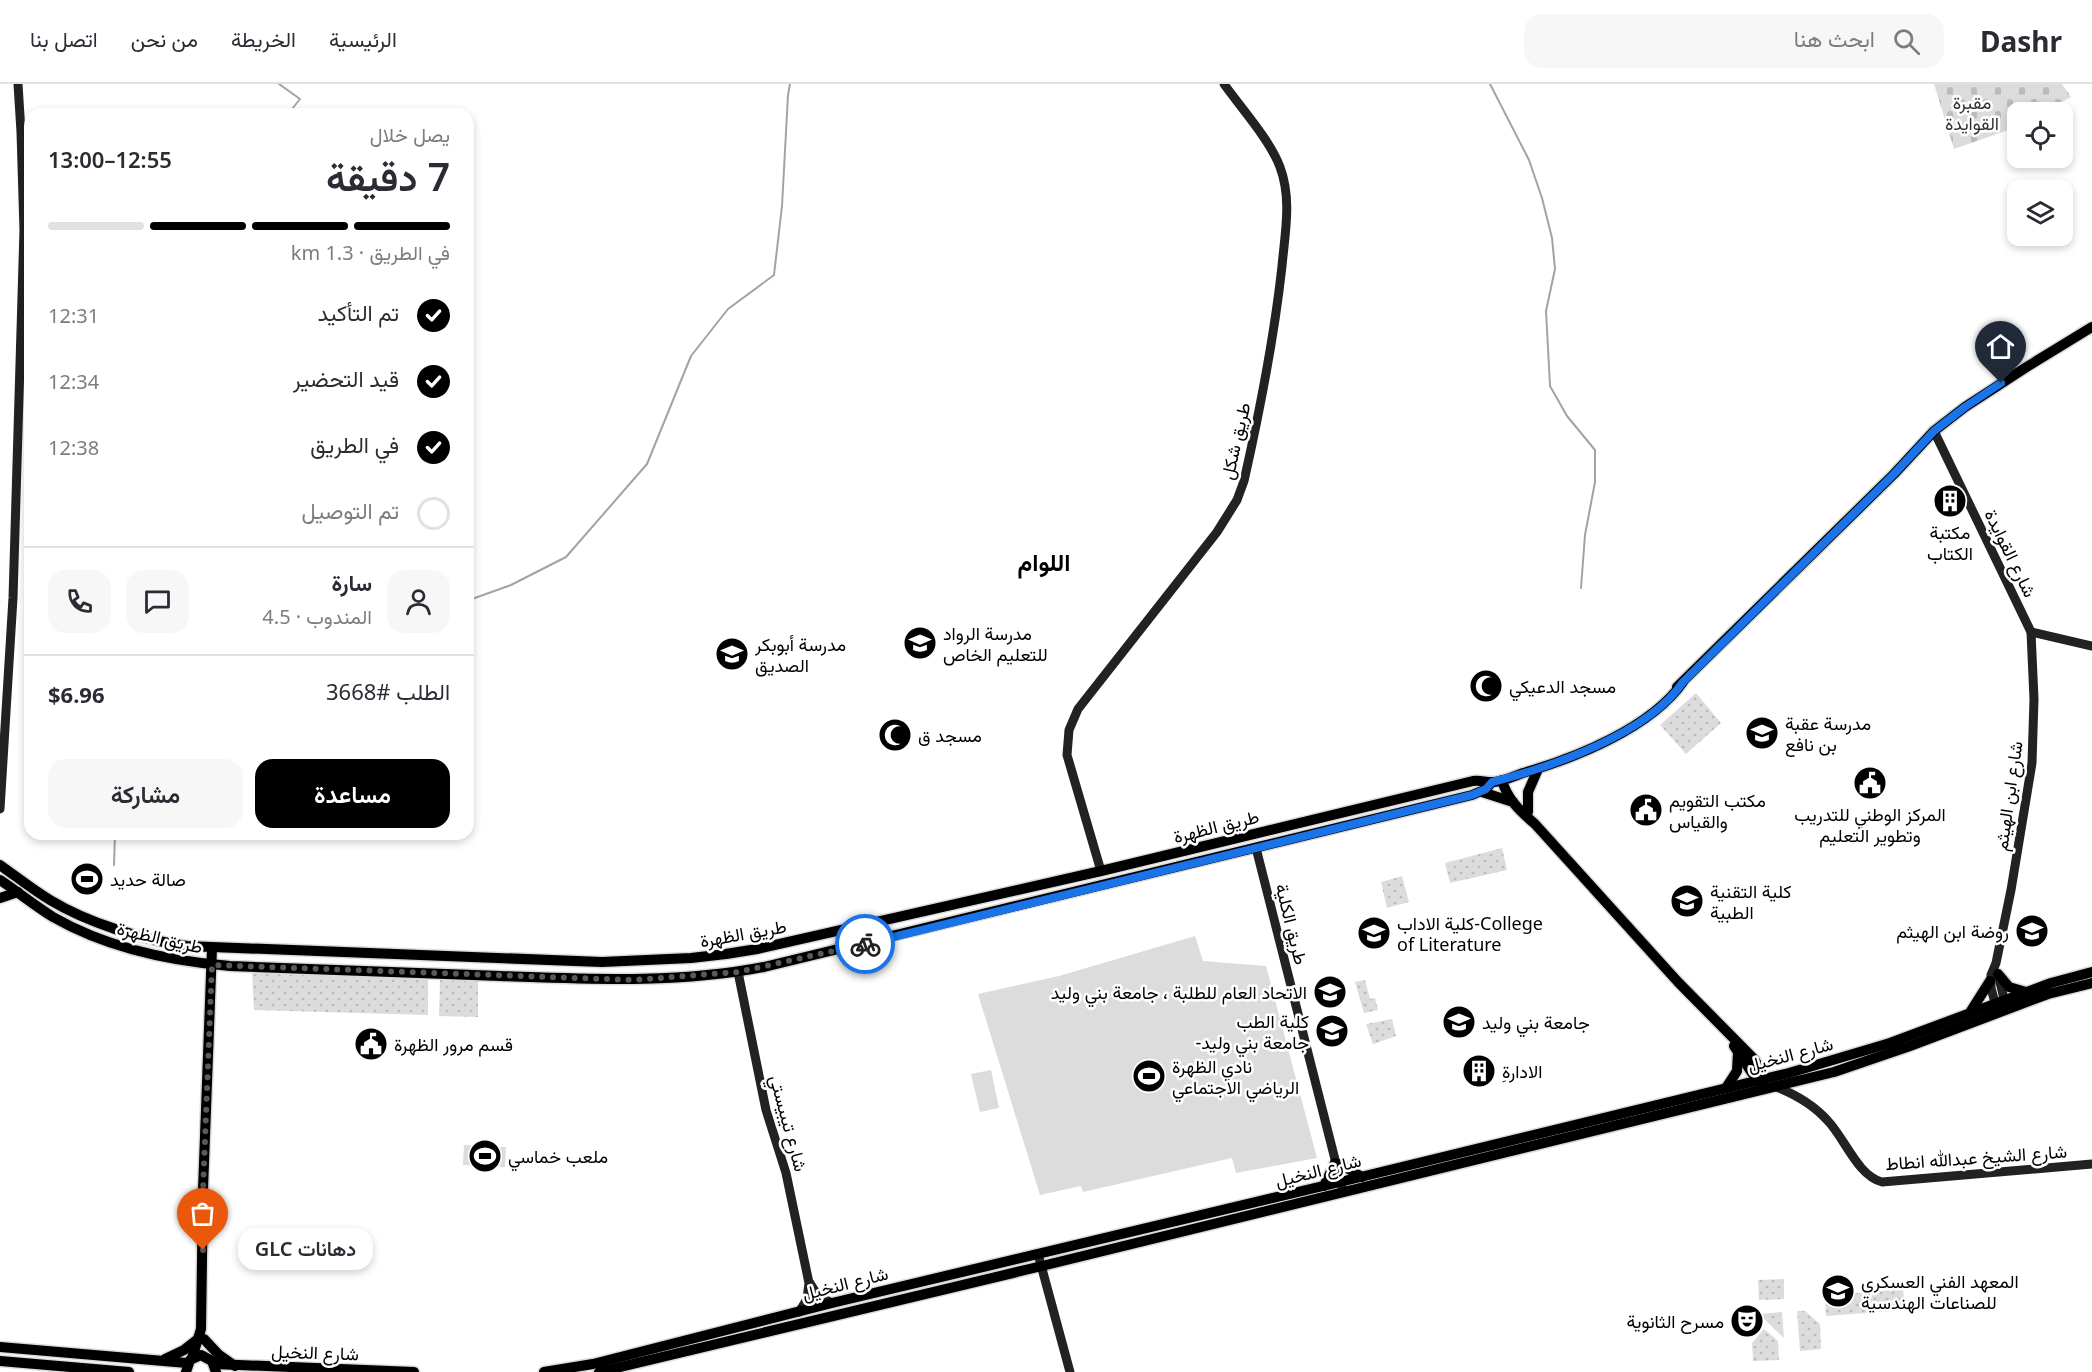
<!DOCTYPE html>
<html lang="ar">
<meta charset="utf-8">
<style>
body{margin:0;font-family:"Noto Sans",Vazirmatn,sans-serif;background:#f7f7f7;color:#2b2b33;direction:rtl;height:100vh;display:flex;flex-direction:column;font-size:22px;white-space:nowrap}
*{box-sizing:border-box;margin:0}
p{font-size:20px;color:#7c7c81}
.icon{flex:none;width:33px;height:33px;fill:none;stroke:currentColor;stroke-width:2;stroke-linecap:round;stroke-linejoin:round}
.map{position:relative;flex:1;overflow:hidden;direction:ltr}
.drawer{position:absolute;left:24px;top:24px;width:450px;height:732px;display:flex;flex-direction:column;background:#fff;border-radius:18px;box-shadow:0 3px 9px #0003;direction:rtl}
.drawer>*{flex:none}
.tools{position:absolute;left:2007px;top:18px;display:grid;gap:12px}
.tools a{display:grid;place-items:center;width:66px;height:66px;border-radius:12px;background:#fff;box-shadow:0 3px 9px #0003;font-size:30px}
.pin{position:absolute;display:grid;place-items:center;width:51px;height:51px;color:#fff;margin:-62px -26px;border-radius:50% 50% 50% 0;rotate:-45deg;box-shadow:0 0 6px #0007}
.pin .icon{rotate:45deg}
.courier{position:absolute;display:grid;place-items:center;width:60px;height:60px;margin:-30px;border:4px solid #1a73e8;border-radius:50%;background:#fff;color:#222;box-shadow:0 2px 8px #0007}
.bubble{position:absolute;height:42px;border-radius:18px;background:#fff;box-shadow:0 3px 9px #0003;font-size:20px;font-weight:600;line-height:42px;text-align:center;direction:rtl}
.overview em{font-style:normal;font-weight:600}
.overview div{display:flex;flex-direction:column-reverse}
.overview{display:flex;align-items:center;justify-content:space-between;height:102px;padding:0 24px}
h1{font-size:39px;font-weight:600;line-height:45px}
.bar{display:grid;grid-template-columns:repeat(4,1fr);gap:9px 6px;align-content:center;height:72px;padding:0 24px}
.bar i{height:8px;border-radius:4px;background:#e1e1e2}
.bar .on{background:#000}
.bar p{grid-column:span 4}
.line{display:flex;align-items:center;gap:15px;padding:0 24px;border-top:2px solid #e1e1e2}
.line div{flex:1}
.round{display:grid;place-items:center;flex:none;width:63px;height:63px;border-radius:18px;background:#f7f7f7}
ol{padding:0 24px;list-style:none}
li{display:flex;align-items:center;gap:18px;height:66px}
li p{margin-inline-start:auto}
li .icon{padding:6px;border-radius:50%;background:#000;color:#fff;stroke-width:4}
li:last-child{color:#7c7c81}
li i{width:33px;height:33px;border:3px solid #e1e1e2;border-radius:50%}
.cta{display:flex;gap:12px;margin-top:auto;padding:12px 24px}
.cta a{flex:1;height:69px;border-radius:18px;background:#000;color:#fff;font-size:24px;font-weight:600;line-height:69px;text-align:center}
.cta a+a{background:#f7f7f7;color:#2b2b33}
header{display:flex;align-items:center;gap:36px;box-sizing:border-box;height:84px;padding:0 30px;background:#fff;border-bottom:2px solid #e1e1e2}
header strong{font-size:28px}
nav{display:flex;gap:33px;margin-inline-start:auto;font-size:21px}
.search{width:420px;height:54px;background:#f7f7f7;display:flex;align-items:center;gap:15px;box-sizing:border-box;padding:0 21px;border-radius:18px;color:#7c7c81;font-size:22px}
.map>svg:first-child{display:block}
.green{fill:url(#green-dots)}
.cemetery{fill:url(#cemetery-stones)}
.pitch{fill:#dcdcdc}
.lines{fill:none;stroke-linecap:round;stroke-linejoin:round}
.stream{stroke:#a3a3a3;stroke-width:2}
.primary-casing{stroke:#dbdbdb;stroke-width:13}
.secondary{stroke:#222;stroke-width:9}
.primary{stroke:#000;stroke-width:10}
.done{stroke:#595959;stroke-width:6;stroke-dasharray:0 10.8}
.route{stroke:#1a73e8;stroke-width:8}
.labels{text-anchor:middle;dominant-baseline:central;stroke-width:5;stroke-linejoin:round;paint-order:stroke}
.park-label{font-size:18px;fill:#333;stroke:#fff}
.street-label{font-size:18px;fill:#000;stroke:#fff}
.poi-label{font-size:18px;fill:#000;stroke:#fff;text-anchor:start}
.district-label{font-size:24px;font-weight:bold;fill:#000;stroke:#fff}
</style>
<header>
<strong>Dashr</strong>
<div class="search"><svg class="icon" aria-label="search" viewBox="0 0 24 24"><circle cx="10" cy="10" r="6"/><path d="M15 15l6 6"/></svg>ابحث هنا</div>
<nav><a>الرئيسية</a><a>الخريطة</a><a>من نحن</a><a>اتصل بنا</a></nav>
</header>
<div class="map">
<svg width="2092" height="1288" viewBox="0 0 2092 1288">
<defs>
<pattern id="green-dots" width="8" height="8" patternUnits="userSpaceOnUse" patternTransform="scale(1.5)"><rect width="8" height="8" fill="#dcdcdc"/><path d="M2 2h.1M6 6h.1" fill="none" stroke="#bbb" stroke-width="1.8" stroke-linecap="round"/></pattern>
<pattern id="cemetery-stones" width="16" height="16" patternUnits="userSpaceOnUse" patternTransform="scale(1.5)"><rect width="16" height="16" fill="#dcdcdc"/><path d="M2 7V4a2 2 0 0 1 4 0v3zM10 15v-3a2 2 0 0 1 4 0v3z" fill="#bbb"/></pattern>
</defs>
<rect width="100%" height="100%" fill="#fff"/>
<!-- green -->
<g class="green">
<path d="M1696 609 1721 639 1686 670 1660 641Z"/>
<path d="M1502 764 1507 786 1450 799 1445 779Z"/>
<path d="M1402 792 1409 818 1387 824 1381 798Z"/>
<path d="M252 889 428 894V931L254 926Z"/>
<path d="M440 896 478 897V933L439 932Z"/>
<path d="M1365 896 1370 915 1375 914 1378 926 1364 929 1355 898Z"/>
<path d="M1392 935 1396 952 1373 960 1366 940Z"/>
<path d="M1784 1195V1215L1759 1216 1758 1196Z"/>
<path d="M1903 1205 1905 1226 1826 1232 1825 1212Z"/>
<path d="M1797 1227H1805L1820 1240 1821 1265 1800 1267Z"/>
<path d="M1782 1228 1784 1254 1759 1230Z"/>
<path d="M1764 1245 1778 1257 1779 1276 1753 1277 1752 1259Z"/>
</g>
<!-- cemetery -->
<path class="cemetery" d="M1934 0H2062L2071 13 2043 28H2018L2017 43 1954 65Z"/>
<!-- pitch -->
<g class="pitch">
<path d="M1195 852 1203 877 1266 882 1317 1074 1236 1089 1232 1074 1083 1108 1081 1102 1040 1111 978 910 1059 892Z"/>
<path d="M991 986 999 1024 980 1028 971 990Z"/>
<path d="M464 1061 506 1063 505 1083 463 1081Z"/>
</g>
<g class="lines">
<!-- stream -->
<g class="stream">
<path d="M279 0 300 15 288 30"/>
<path d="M1490 0 1529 76 1542 114 1552 154 1555 185 1546 227 1550 302 1567 332 1595 366V398L1585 451 1581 504"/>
<path d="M468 522 472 515 511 501 566 473 647 380 691 272 728 225 774 191 782 122 788 11 790 0"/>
<path d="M114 781 115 750"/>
</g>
<!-- primary casing -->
<g class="primary-casing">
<g id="primary">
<path d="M1677 603 1894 390 1934 347 1965 323 2025 284 2092 243"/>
<path d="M1502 696C1507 715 1520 727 1535 740L1678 898 1754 975 1761 987 1760 1002"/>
<path d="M1482 708 1513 718"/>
<path d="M1528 728V708L1538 685"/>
<path d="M0 781C17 793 33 806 50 816 88 839 143 856 187 862L602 878 691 874 726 870 757 865 1101 787 1473 697C1480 696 1485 698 1492 698 1502 698 1514 692 1523 689 1575 674 1651 644 1683 598"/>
<path d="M0 796C18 808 35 822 53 833 107 864 169 877 230 882 320 886 410 889 500 892 588 895 677 900 764 883L1472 711 1486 705 1492 698"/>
<path d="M0 814 18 808"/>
<path d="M1998 890 2009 903 2026 908"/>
<path d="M1971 927 1990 897"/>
<path d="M1734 962 1752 989 1764 997"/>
<path d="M1726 1004 1737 987 1738 968"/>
<path d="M1340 1080 1362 1093"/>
<path d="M1324 1102 1335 1079"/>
<path d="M204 1255 218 1270 235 1282"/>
<path d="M0 1263 187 1279"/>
<path d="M192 1274 201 1245 203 1106 212 864"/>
<path d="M165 1275 184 1266 198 1255"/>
<path d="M0 1277 129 1288"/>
<path d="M215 1280 414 1288"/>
<path d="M186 1288 190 1276 201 1271 212 1277 216 1288"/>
<path d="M544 1288 593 1280 832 1219 1340 1098 1789 989 1890 959 2051 899 2092 888"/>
<path d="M599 1288 1042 1182 1834 988 1910 962 2048 910 2092 899"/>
</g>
</g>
<!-- secondary -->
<g class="secondary">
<path d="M1934 347 2031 548 2034 615 2032 679 2011 806 1996 879 1991 891V904L1997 926"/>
<path d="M2031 548 2092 562"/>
<path d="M0 725 13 514 24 146 21 48 18 0"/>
<path d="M1256 764 1342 1103"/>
<path d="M1101 787 1067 671 1069 646 1078 625 1217 448 1237 416 1244 397C1260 326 1274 255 1282 182 1285 149 1292 115 1280 83 1270 56 1241 24 1224 0"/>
<path d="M738 888 766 1026 786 1089 809 1199 807 1215 799 1228"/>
<path d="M1998 890 2006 923"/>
<path d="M1774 1002C1795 1010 1813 1020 1828 1037 1845 1055 1858 1092 1882 1098L2092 1080"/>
<path d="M1038 1170 1070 1288"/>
<path d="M810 1199 818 1212 832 1219"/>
</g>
<!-- primary -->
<use href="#primary" class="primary"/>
</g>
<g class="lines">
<!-- done -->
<path class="done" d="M203 1166V1106L212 881 633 896 738 888 865 860"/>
<!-- route -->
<path class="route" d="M865 860 1472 711 1486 705 1492 698C1551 683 1648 650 1683 598L1894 390 1934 347 1965 323 2001 299"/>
</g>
<!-- icons -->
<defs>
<g id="building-disc" transform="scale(1.725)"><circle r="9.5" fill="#000" stroke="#fff"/><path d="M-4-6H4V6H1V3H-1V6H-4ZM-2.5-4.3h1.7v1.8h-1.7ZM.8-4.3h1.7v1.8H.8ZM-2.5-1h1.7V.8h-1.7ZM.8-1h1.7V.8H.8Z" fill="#fff"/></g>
<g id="school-disc" transform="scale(1.725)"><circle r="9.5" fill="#000" stroke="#fff"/><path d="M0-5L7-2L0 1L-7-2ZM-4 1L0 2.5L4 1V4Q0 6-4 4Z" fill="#fff"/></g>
<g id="mosque-disc" transform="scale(1.725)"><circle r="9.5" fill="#000" stroke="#fff"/><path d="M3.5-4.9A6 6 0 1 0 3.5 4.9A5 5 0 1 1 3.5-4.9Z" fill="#fff"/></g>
<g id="civic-disc" transform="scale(1.725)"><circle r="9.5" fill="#000" stroke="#fff"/><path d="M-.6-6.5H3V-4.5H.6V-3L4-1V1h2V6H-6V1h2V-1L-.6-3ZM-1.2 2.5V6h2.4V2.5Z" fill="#fff"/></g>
<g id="stadium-disc" transform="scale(1.725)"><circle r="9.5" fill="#000" stroke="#fff"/><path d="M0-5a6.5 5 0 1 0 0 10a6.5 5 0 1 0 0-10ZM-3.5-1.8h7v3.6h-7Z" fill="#fff"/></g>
<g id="university-disc" transform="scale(1.725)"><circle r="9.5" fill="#000" stroke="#fff"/><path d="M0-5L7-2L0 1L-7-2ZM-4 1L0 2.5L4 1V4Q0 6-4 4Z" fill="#fff"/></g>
<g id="theatre-disc" transform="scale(1.725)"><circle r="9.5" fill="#000" stroke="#fff"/><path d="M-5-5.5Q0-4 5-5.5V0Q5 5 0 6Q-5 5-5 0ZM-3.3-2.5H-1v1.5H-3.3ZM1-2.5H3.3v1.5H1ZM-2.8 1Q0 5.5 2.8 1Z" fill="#fff"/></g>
</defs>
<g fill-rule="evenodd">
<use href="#building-disc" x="1950" y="417"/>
<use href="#school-disc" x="920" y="559"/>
<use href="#school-disc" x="732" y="570"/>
<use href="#mosque-disc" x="1486" y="602"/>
<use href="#school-disc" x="1762" y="649"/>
<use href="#mosque-disc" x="895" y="651"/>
<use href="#civic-disc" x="1870" y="699"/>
<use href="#civic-disc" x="1646" y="726"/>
<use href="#stadium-disc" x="87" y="795"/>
<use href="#university-disc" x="1687" y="817"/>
<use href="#school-disc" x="2032" y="847"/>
<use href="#university-disc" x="1374" y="849"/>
<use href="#university-disc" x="1330" y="908"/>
<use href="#university-disc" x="1459" y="938"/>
<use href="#university-disc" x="1332" y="947"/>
<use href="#civic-disc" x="371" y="960"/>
<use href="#building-disc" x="1479" y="987"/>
<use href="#stadium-disc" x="1149" y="992"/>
<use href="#stadium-disc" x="485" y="1072"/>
<use href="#university-disc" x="1838" y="1207"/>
<use href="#theatre-disc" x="1747" y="1237"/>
</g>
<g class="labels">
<!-- park labels -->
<g class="park-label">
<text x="1972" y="18">مقبرة<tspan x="1972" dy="21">القوايدة</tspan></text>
</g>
<!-- street labels -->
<g class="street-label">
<text transform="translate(1235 357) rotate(-77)">طريق شكل</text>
<text transform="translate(2011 469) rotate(64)">شارع القوايدة</text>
<text transform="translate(2008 712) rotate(-82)">شارع ابن الهيثم</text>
<text transform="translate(1216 742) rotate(-14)">طريق الظهرة</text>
<text transform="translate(1292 840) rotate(76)">طريق الكلية</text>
<text transform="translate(743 849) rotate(-10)">طريق الظهرة</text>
<text transform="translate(160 853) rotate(13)">طريق الظهرة</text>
<text transform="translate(1790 970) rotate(-15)">شارع النخيل</text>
<text transform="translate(789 1039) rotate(75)">شارع تيبيستي</text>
<text transform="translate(1976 1073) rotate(-4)">شارع الشيخ عبدالله انطاط</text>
<text transform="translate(1318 1086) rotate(-14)">شارع النخيل</text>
<text transform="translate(845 1199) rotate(-14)">شارع النخيل</text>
<text transform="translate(315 1268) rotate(2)">شارع النخيل</text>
</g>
<!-- poi labels -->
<g class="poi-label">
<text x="1950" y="448" text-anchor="middle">مكتبة<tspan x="1950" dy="21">الكتاب</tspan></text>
<text x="943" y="549">مدرسة الرواد<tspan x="943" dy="21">للتعليم الخاص</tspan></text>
<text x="755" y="560">مدرسة أبوبكر<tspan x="755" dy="21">الصديق</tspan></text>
<text x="1509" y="602">مسجد الدعيكي</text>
<text x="1785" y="639">مدرسة عقبة<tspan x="1785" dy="21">بن نافع</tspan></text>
<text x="918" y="651">مسجد ق</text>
<text x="1669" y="716">مكتب التقويم<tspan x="1669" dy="21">والقياس</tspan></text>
<text x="1870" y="730" text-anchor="middle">المركز الوطني للتدريب<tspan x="1870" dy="21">وتطوير التعليم</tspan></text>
<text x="110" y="795">صالة حديد</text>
<text x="1710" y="807">كلية التقنية<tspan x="1710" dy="21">الطبية</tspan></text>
<text x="1397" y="839">كلية الاداب-College<tspan x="1397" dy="21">of Literature</tspan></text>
<text x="2009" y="847" text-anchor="end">روضة ابن الهيثم</text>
<text x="1307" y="908" text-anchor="end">الاتحاد العام للطلبة ، جامعة بني وليد</text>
<text x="1309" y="937" text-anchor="end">كلية الطب<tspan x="1309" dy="21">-جامعة بني وليد</tspan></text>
<text x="1482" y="938">جامعة بني وليد</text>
<text x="394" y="960">قسم مرور الظهرة</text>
<text x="1172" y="982">نادي الظهرة<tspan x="1172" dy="21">الرياضي الاجتماعي</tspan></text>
<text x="1502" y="987">ِالادارة</text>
<text x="508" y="1072">ملعب خماسي</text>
<text x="1861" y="1197">المعهد الفني العسكري<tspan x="1861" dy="21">للصناعات الهندسية</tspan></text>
<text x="1724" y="1237" text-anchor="end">مسرح الثانوية</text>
</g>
<!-- district labels -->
<g class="district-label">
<text x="1044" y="477">اللوام</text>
</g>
</g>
</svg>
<div class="tools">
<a><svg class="icon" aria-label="locate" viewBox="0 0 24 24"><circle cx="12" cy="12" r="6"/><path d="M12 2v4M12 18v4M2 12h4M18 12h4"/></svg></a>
<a><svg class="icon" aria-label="layers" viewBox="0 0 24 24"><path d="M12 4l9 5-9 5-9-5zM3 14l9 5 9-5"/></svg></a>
</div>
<div class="pin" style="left:203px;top:1166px;background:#ea580c"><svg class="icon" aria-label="bag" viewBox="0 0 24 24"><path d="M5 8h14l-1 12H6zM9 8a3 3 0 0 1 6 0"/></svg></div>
<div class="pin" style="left:2001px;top:299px;background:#1f2937"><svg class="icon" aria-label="home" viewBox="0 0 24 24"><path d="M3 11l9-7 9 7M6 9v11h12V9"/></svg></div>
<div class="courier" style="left:865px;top:860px"><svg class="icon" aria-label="bike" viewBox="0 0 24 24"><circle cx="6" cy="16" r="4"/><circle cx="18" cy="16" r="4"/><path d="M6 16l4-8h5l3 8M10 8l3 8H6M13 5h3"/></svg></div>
<div class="bubble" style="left:238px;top:1144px;width:135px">دهانات GLC</div>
<section class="drawer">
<div class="overview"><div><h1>7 دقيقة</h1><p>يصل خلال</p></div><em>12:55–13:00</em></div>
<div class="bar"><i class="on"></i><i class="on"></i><i class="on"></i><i></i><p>في الطريق · 1.3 km</p></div>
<ol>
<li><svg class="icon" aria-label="check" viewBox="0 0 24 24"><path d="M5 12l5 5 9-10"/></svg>تم التأكيد<p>12:31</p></li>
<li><svg class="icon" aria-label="check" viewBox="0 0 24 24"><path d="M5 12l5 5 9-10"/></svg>قيد التحضير<p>12:34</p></li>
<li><svg class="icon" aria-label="check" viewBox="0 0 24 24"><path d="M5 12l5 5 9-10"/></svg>في الطريق<p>12:38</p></li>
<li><i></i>تم التوصيل</li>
</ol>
<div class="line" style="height:108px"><a class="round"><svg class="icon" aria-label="person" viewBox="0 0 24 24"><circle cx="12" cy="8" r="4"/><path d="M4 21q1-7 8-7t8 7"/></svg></a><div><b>سارة</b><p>المندوب · 4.5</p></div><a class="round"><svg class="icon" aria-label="chat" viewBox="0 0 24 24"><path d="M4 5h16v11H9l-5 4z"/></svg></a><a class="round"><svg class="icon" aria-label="phone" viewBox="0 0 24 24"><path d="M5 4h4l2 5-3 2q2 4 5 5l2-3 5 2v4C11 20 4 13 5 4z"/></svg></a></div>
<div class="line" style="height:78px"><div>الطلب #3668</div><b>$6.96</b></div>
<div class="cta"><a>مساعدة</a><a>مشاركة</a></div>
</section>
</div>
